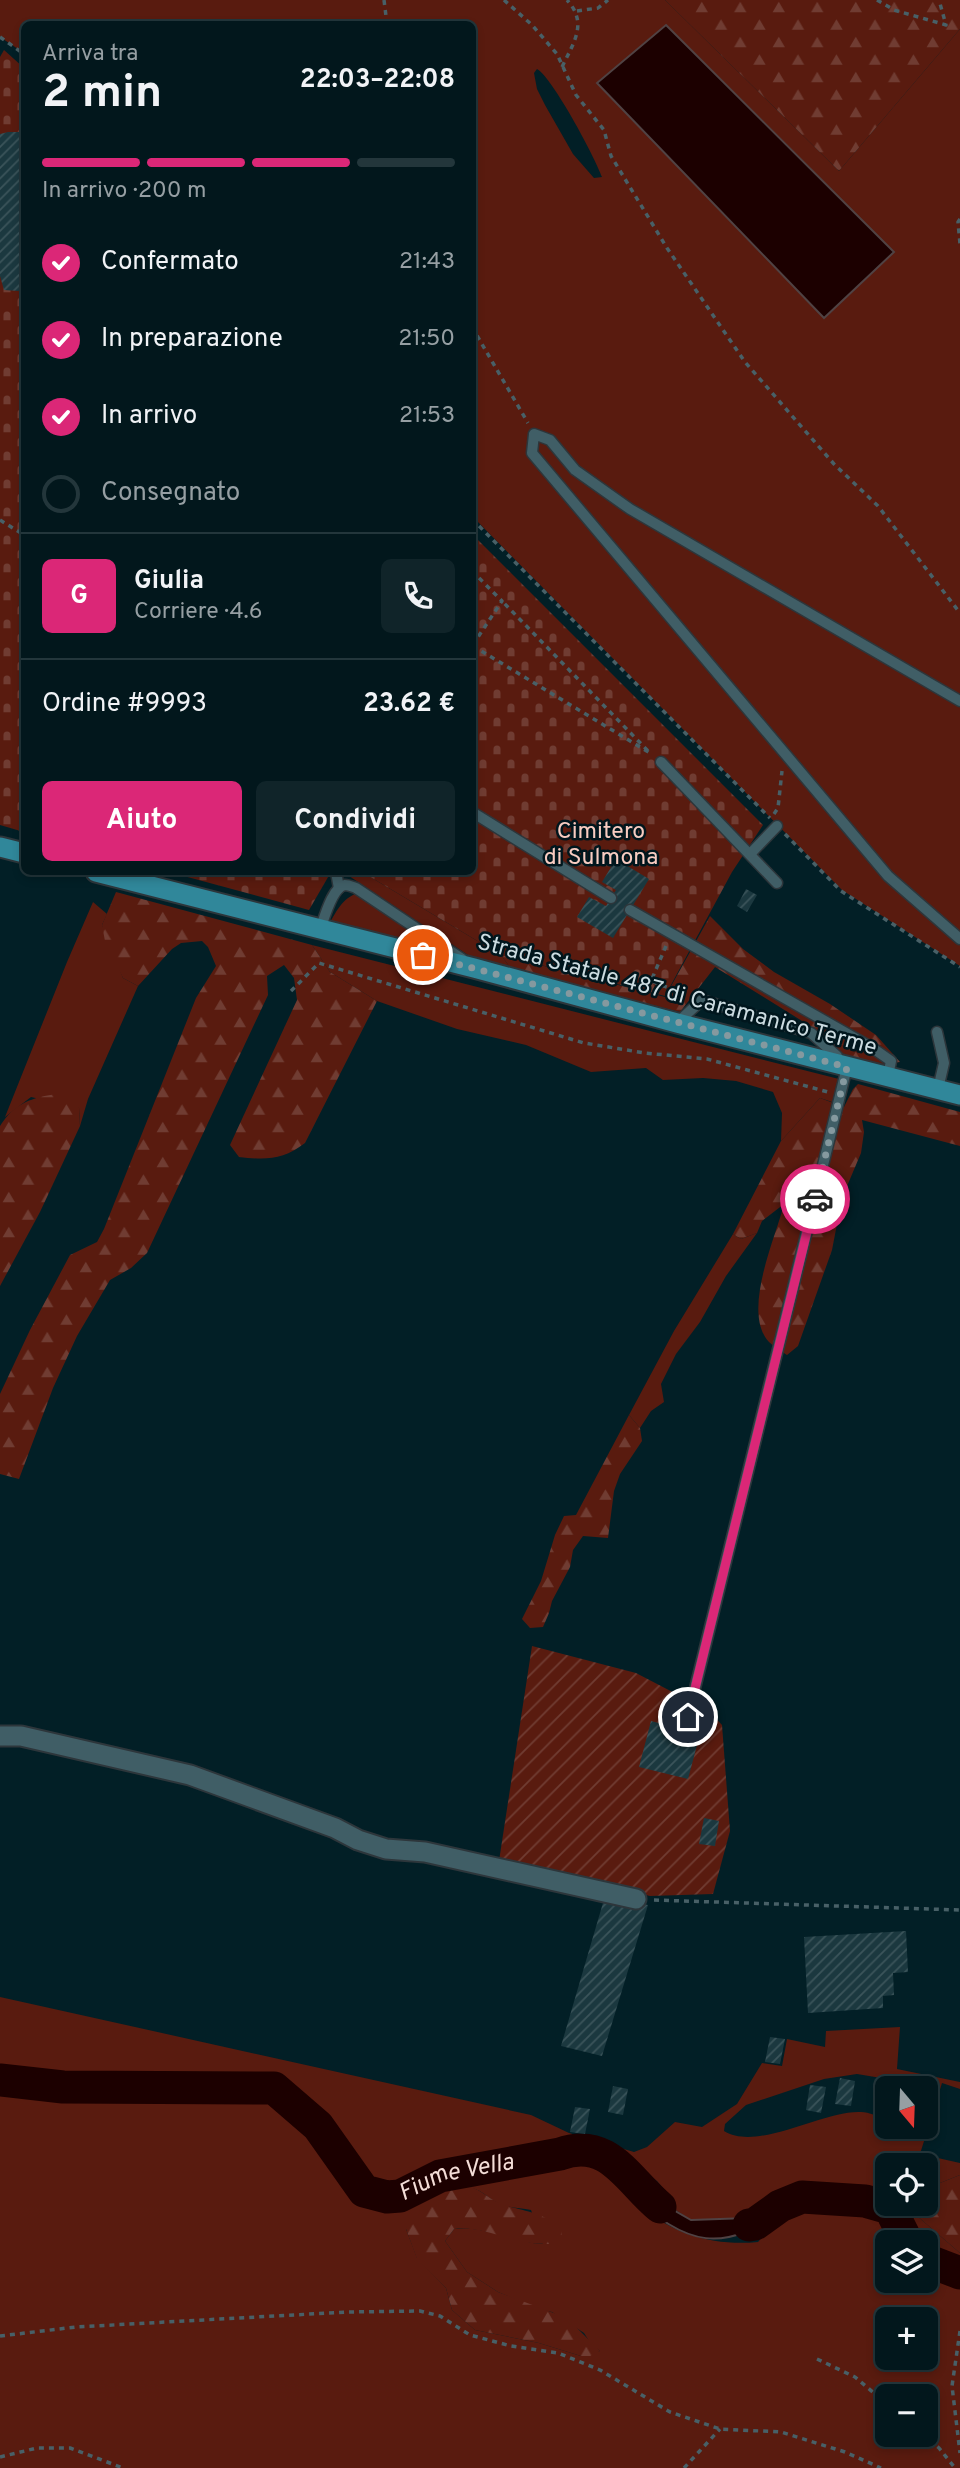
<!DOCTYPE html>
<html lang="it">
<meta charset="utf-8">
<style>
body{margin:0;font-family:Overpass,sans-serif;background:#102429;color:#f1f3f6;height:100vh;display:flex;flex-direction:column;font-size:26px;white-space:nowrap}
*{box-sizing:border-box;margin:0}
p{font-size:23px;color:#969fa3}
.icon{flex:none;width:38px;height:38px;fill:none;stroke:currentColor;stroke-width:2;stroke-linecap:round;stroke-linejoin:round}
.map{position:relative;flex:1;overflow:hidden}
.panel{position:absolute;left:21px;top:21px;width:455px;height:854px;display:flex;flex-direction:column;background:#02171c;border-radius:10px;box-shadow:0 4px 10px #0003,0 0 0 2px #23363b}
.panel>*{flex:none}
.needle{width:46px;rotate:161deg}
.fabs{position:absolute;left:875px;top:2076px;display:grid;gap:14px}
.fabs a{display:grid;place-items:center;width:63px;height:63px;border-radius:10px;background:#02171c;box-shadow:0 4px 10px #0003,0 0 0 2px #23363b;font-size:35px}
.pin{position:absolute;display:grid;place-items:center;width:60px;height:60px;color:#fff;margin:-30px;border:4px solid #fff;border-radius:50%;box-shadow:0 2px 7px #0007}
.courier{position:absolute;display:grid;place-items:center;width:70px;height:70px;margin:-35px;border:5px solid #db2777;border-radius:50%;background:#fff;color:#222;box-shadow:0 2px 9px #0007}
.head em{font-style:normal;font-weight:700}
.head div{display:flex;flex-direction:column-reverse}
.head{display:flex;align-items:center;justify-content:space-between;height:119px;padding:0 21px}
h1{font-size:46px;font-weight:700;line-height:52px}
.bar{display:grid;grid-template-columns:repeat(4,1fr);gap:10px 7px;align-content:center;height:84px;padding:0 21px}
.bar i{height:9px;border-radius:5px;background:#23363b}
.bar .selected{background:#db2777}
.bar p{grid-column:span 4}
.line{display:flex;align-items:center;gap:18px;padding:0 21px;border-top:2px solid #23363b}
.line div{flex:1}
.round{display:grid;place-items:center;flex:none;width:74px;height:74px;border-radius:10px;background:#102429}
ol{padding:0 21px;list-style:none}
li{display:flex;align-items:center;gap:21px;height:77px}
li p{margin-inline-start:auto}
li .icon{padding:7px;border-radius:50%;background:#db2777;color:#fff;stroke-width:4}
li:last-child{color:#969fa3}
li i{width:38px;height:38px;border:4px solid #23363b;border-radius:50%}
.action{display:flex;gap:14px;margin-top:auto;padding:14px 21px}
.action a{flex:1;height:80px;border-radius:10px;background:#db2777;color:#fff;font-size:28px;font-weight:700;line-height:80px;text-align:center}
.action a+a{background:#102429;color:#f1f3f6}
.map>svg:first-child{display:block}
.grass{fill:#591b0f;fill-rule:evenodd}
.forest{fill:url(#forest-firs)}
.cemetery{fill:url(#cemetery-stones)}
.garden{fill:url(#garden-furrows)}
.water{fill:#1c0000;stroke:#504243;stroke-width:2}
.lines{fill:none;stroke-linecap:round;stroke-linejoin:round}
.river{stroke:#1c0000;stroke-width:33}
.building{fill:url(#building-hatch)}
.service-casing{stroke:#2d363b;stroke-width:13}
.minor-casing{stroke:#2d363b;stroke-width:23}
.primary-casing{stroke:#2d363b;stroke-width:23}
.path{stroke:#486067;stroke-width:3.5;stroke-dasharray:5 5;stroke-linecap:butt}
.service{stroke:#405e66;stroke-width:10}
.minor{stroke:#405e66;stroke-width:19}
.primary{stroke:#30879a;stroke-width:19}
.done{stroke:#85999f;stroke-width:7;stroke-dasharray:0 12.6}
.route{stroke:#db2777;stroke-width:9}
.labels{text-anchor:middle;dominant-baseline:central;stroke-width:5;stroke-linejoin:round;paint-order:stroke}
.park-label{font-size:23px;fill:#f8ccc1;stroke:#00161d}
.street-label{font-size:23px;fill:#cbdbe0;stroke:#00161d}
.water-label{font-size:24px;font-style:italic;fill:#f4ddd7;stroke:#00161d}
</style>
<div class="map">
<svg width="960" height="2468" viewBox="0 0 960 2468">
<defs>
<pattern id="forest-firs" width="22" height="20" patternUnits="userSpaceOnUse" patternTransform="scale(1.75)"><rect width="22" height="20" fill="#591b0f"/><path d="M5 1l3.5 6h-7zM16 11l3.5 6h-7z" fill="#703c32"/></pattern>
<pattern id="cemetery-stones" width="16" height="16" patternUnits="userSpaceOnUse" patternTransform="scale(1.75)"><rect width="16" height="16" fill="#591b0f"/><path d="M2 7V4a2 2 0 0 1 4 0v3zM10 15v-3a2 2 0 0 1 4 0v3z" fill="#703c32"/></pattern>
<pattern id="garden-furrows" width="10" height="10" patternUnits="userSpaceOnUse" patternTransform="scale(1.75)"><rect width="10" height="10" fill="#591b0f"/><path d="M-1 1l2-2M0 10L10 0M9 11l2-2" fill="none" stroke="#703c32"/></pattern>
<pattern id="building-hatch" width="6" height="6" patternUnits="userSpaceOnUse" patternTransform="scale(1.75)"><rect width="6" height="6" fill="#1b383f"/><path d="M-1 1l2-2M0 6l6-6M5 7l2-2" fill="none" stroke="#3b545a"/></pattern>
</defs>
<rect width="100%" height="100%" fill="#021f26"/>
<!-- grass -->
<g class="grass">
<path d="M0 0H665L839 171 960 29V966L842 890 473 517 472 24H406L402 20 400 24H24V53L0 37ZM537 69C552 77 595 157 602 177L594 178 573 154 545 105 537 89 534 73ZM597 83 894 252 824 318Z"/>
<path d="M343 872H362L501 955 512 970 480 963Z"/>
<path d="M358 893 446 954 328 926C336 912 342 898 358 893Z"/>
<path d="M93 902 107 914 102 925 123 978 138 986 88 1099 80 1126 79 1108 31 1097 5 1117 67 962Z"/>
<path d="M312 945 839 1079 832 1102 820 1098 781 1141 782 1113 773 1092 736 1081 703 1078 663 1080 646 1068 591 1072 526 1045 457 1029 377 1001 330 972Z"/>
<path d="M757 1233 726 1276 700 1322 676 1354 661 1384 664 1402 651 1411 640 1428 629 1415 674 1331 733 1234 741 1239Z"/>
<path d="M0 1997 531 2115 569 2133 634 2152 647 2147 675 2122 702 2127 737 2104 762 2063 782 2066 787 2039 825 2047 826 2031 900 2027 897 2069 960 2082V2089L942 2083 920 2154 960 2163V2175L930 2187 926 2195V2165H887V2203H922L916 2215 960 2253V2468H0ZM857 2074 905 2082V2088H926V2126H887V2119C879 2117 869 2112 861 2112 823 2110 758 2152 724 2131L725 2124 746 2105 824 2079ZM635 2171H643L657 2181 663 2188 674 2209 691 2220 748 2218 771 2201 791 2205 761 2225 763 2236 758 2242C718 2246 673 2236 644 2207 637 2199 631 2188 626 2179ZM464 2186C483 2190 481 2193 496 2202 506 2208 519 2208 531 2210L543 2244C513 2242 484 2225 454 2229L445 2241 467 2272 498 2292 538 2309 552 2312 584 2333 591 2344 600 2351 581 2356 539 2343 475 2330 452 2310 446 2288 417 2258 406 2229 450 2188ZM887 2242H926V2280H887ZM887 2319H926V2357H887ZM887 2396H926V2434H887Z"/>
</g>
<!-- forest -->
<g class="forest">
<path d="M665 0H960V29L839 171Z"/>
<path d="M116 892 312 945 330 972 377 1001 305 1143C283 1160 266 1160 239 1157L230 1145 297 1000 294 978 284 965 267 976 268 995 147 1253 131 1268 110 1280 77 1336 53 1388 19 1479 0 1474V1394L30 1330 70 1255 97 1242 104 1229 196 998 216 966 208 947 202 941 181 943 172 949 138 986 123 978 105 941 102 925Z"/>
<path d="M710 916 743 949 774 972 830 1004 876 1035 900 1062 878 1066 846 1058 807 1024 715 967 680 1012 512 970 501 955 665 997Z"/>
<path d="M858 1084 960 1112V1146L862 1120 864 1132 861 1153 842 1198 832 1250 798 1346 787 1355C781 1351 774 1347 769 1342 741 1312 776 1237 784 1204L762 1221 757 1233 741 1239 733 1234 781 1141 820 1098 844 1107 853 1089Z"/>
<path d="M58 1094 70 1097 79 1108 80 1126 40 1212 0 1286V1126C14 1103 33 1097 58 1094Z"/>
<path d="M629 1415 640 1428 642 1441 620 1474 614 1491 608 1538 583 1536 573 1550 570 1567 552 1601 549 1613 543 1627 530 1628 522 1619 541 1581 555 1535 564 1516 576 1515Z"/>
<path d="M960 2175V2253L916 2215 922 2203H926V2196L930 2187Z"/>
<path d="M464 2186C480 2187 486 2198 500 2203 524 2213 540 2209 562 2230L561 2244C544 2244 527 2244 510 2239 491 2233 474 2227 454 2229L445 2241 467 2272 498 2292 567 2318 600 2351 590 2356H581L539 2343 475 2330 452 2310 446 2288 417 2259 406 2229 405 2218 411 2204 429 2189Z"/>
</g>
<!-- cemetery -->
<g class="cemetery">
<path d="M4 50 24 68V832L0 825V57Z"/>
<path d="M473 535 763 825 732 872 665 996 501 955 362 872H472Z"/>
<path d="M169 872H331L309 910Z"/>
</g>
<!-- garden -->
<path class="garden" d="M532 1646 636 1673 709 1711 722 1725 730 1831 713 1894 650 1896 499 1861Z"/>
<!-- water -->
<g class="water">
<path d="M666 25 894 252 824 318 597 83Z"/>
<path d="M631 2174 637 2175 656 2200 691 2220 748 2218 771 2201 785 2199 791 2205C721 2256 689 2247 626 2191V2179Z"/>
</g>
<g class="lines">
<!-- river -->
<g class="river">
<path id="s1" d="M0 2080 63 2087 274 2088 318 2126 364 2191 387 2197 400 2196 440 2176 560 2154C609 2136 629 2182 660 2207"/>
<path d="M749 2225 755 2224 780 2206 802 2197 865 2201 890 2208 907 2242"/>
<path d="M926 2260 960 2273"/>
</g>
</g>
<!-- building -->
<g class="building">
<path d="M8 132H24V289L18 291 4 290 0 276V134Z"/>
<path d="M616 859 649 879 613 938 577 917 589 897 606 906 616 890 602 882Z"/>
<path d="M746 889 757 895 747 912 737 906Z"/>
<path d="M651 1721 700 1734 688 1779 639 1767Z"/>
<path d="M704 1818 719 1821 715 1846 699 1844Z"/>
<path d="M605 1896 648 1905 602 2056 561 2046Z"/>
<path d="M906 1931 908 1972 893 1973 894 1995 883 1996V2008L808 2013 804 1937Z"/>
<path d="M770 2037 785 2039 780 2064 765 2062Z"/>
<path d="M840 2078 855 2081 851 2106 835 2104Z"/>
<path d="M883 2079 898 2082 897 2088H887V2106L879 2105Z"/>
<path d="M810 2085 826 2087 821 2113 806 2110Z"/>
<path d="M613 2086 628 2089 623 2115 608 2112Z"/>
<path d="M575 2107 590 2109 585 2134 570 2132Z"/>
</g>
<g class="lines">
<!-- service casing -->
<g class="service-casing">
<g id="service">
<path d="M960 701 630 509 575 470 550 440 534 434 532 453 888 876 960 939"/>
<path d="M661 762 777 883"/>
<path d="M472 812 611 898"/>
<path d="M751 853 777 826"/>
<path d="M336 872 339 888"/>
<path d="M630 910 874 1049 891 1061 888 1076"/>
<path d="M320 930C324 919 332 887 345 885 349 885 353 887 356 888L462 959"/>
<path d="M677 1023 702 1000 811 1033 837 1056 839 1065"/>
<path d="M937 1032 944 1063 938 1089"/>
<path d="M688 1717 847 1067"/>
</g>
</g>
<!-- minor casing -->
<g class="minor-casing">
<path id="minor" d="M0 1736H21L190 1775 335 1828 358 1840 386 1849 425 1852 636 1899"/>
</g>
<!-- primary casing -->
<g class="primary-casing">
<g id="primary">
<path d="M0 847 24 853"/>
<path d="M96 872 474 968 677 1023 960 1095"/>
</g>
</g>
<!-- path -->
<g class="path">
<path d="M384 0 387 24"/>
<path d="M504 0 532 25 557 54 576 95 604 130 611 156 667 248 745 362 834 464 878 506 960 613"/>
<path d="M877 0 894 10 946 25 939 0"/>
<path d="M577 11 598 8 608 0"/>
<path d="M0 37 24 54"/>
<path d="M562 67C574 42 588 23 567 0"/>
<path d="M960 219 958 222 960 244"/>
<path d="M472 327 528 423"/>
<path d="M472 519 770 818"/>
<path d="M0 520 24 535"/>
<path d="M472 571 502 601 472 646"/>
<path d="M473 646 650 753 502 601"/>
<path d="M774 814 778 808 782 771"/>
<path d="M785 834 841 891 960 967"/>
<path d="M666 946 651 981 687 995"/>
<path d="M291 991 319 963 584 1043 645 1053 707 1059 828 1092"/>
<path d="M654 1900 960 1910"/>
<path d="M960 2331 952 2386 960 2453"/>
<path d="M0 2336 76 2327 347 2312 420 2311 440 2316 470 2335 511 2346 558 2353 600 2370 670 2412 720 2429 781 2432 845 2452 881 2468"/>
<path d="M817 2359 855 2377 887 2404"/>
<path d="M922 2434 939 2448 955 2468"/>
<path d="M0 2457 37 2448H70L123 2468"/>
<path d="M684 2468 720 2429"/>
</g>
<!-- service -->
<use href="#service" class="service"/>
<!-- minor -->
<use href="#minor" class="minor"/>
<!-- primary -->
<use href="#primary" class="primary"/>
</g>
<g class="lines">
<!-- done -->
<path class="done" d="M423 955 847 1067 815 1199"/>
<!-- route -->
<path class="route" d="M688 1717 815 1199"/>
</g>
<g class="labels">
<!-- park labels -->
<g class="park-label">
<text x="601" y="832">Cimitero<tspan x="601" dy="26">di Sulmona</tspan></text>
</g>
<!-- street labels -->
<g class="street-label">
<text transform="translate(677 996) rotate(15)">Strada Statale 487 di Caramanico Terme</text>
</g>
<!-- water labels -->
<g class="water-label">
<text stroke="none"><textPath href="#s1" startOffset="509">Fiume Vella</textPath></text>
</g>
</g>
</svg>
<div class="fabs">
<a><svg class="needle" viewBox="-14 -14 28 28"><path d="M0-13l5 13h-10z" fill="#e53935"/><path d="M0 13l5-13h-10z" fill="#969fa3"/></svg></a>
<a><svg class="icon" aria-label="locate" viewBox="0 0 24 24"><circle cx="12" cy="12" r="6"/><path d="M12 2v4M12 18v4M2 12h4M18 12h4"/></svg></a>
<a><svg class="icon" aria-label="layers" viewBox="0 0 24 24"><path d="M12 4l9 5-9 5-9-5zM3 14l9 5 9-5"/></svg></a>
<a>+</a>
<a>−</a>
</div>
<div class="pin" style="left:423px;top:955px;background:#ea580c"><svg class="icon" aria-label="bag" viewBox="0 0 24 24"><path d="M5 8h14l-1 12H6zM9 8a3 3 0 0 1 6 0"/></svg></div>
<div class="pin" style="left:688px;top:1717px;background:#1f2937"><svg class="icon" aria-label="home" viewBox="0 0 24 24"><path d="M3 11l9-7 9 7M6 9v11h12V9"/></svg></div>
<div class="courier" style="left:815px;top:1199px"><svg class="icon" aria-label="car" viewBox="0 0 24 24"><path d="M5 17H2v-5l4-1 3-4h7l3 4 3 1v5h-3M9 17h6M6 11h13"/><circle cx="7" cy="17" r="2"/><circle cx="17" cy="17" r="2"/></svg></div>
<section class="panel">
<div class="head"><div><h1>2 min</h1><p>Arriva tra</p></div><em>22:03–22:08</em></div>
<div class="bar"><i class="selected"></i><i class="selected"></i><i class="selected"></i><i></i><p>In arrivo · 200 m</p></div>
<ol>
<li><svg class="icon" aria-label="check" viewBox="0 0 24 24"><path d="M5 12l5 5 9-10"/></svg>Confermato<p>21:43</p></li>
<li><svg class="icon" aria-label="check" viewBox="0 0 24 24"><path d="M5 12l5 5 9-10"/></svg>In preparazione<p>21:50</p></li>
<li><svg class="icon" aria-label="check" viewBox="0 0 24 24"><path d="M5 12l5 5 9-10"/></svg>In arrivo<p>21:53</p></li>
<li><i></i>Consegnato</li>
</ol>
<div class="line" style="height:126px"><b class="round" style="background:#db2777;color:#fff">G</b><div><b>Giulia</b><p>Corriere · 4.6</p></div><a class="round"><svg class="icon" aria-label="phone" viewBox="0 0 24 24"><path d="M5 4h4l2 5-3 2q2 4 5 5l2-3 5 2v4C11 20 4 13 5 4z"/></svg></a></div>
<div class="line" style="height:91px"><div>Ordine #9993</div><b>23.62 €</b></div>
<div class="action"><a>Aiuto</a><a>Condividi</a></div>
</section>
</div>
